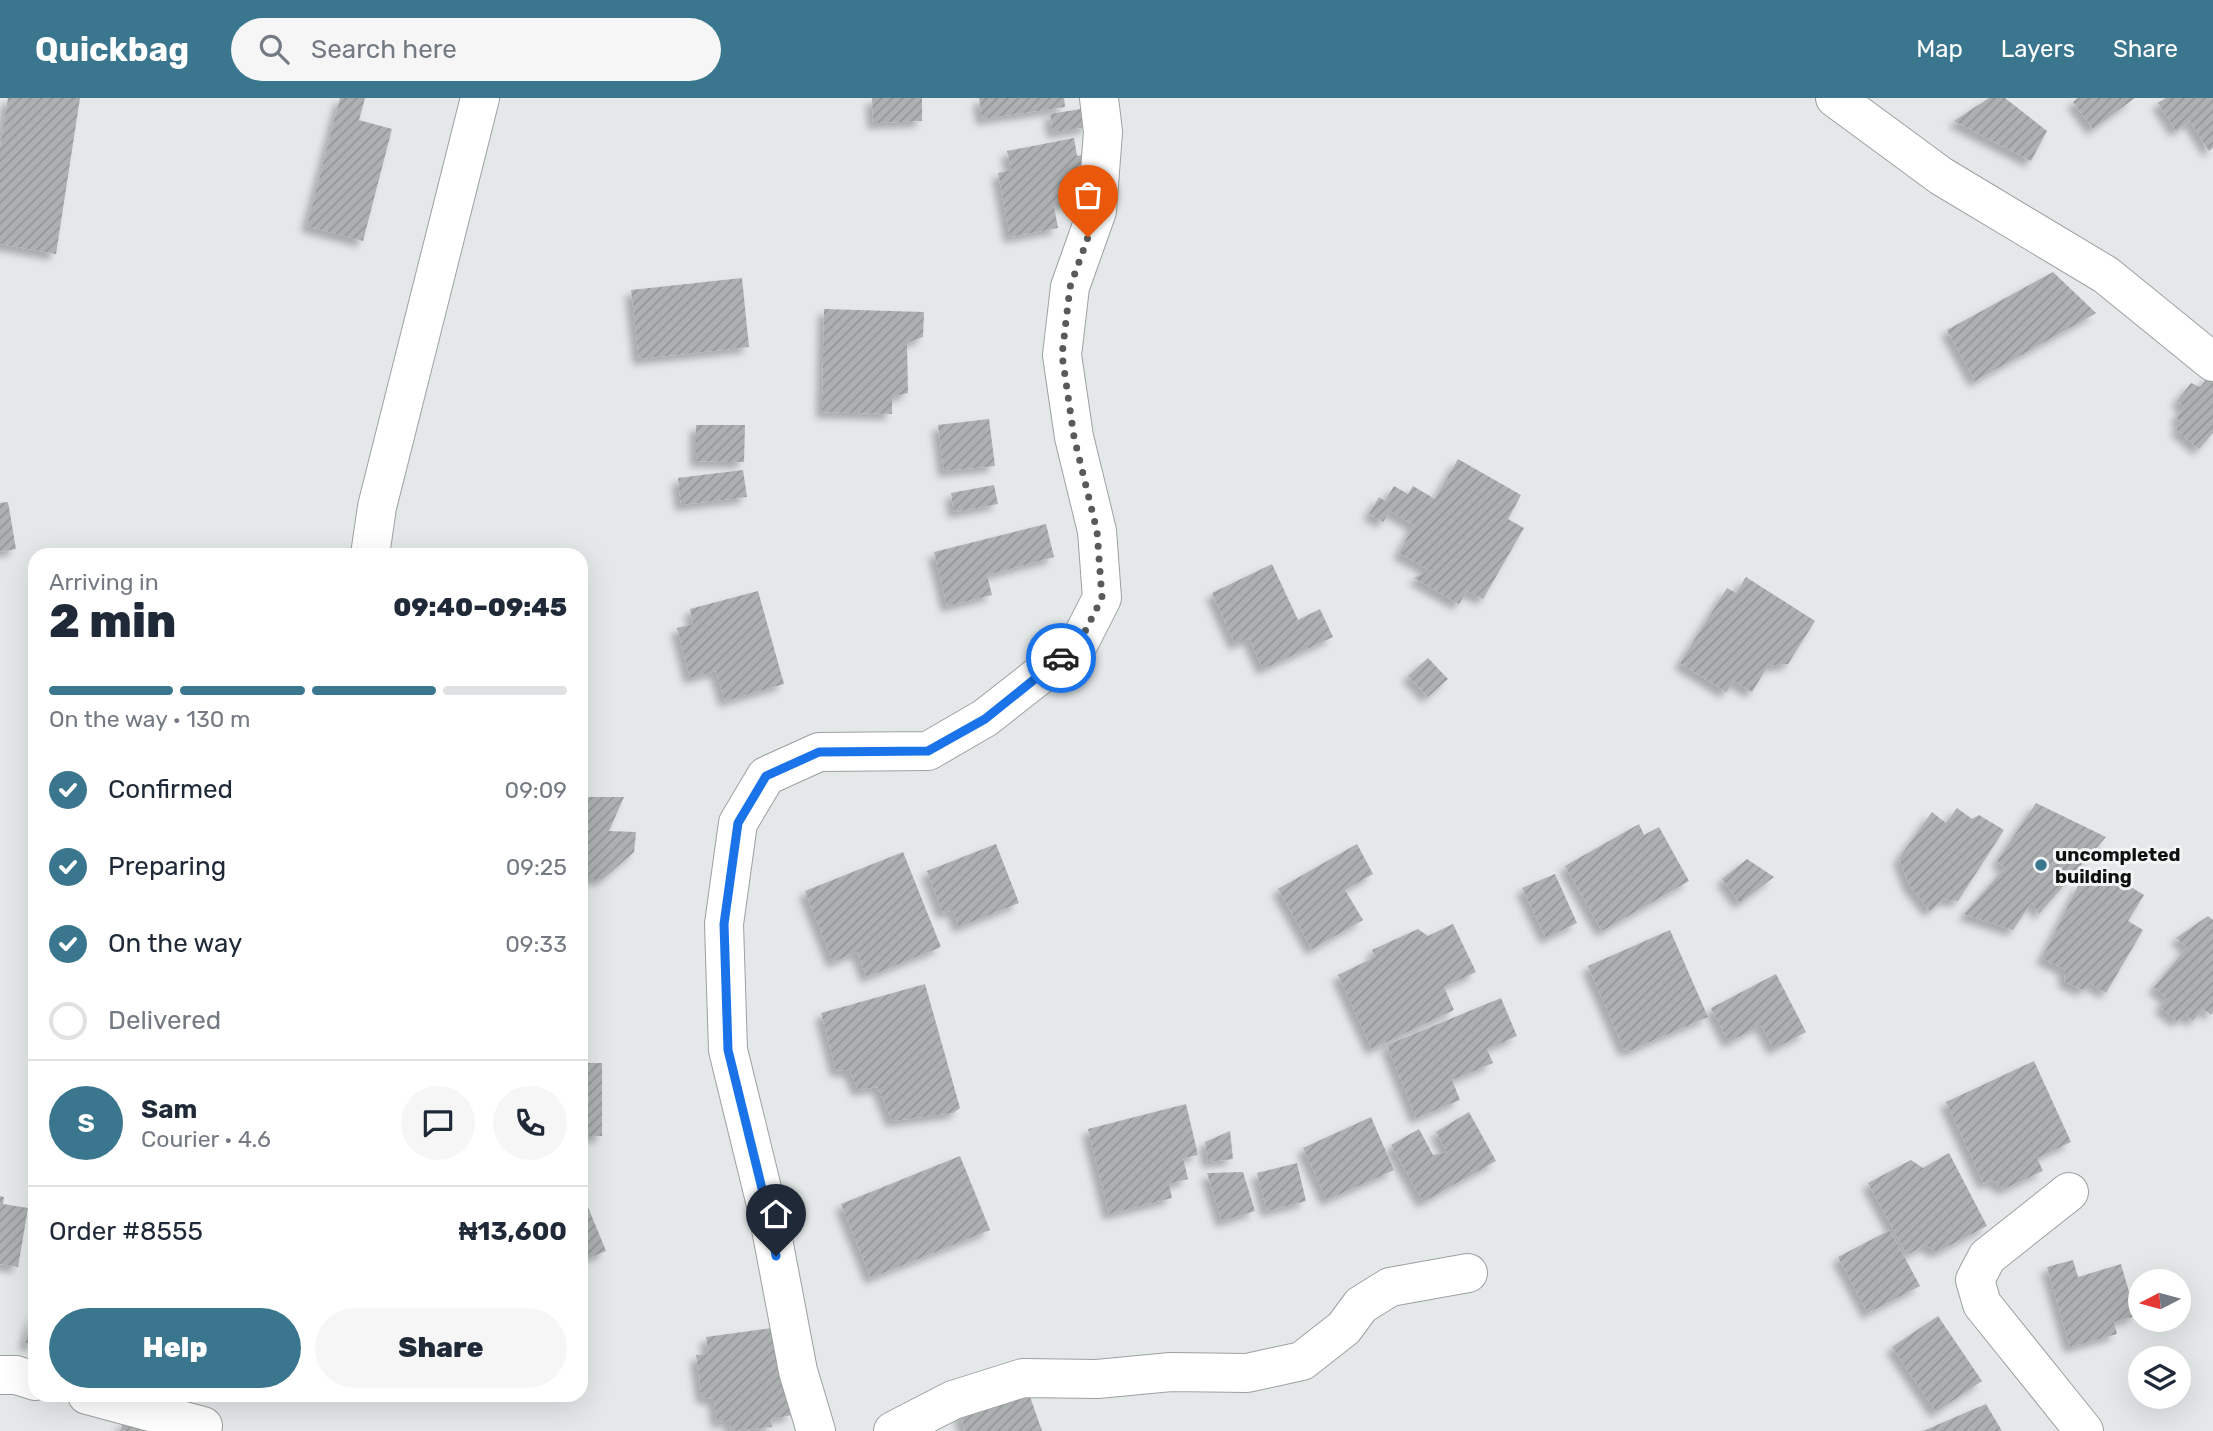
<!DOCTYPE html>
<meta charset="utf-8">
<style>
body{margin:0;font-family:Rubik,sans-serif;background:#f6f6f7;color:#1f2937;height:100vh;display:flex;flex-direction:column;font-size:26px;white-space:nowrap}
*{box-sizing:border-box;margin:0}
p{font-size:23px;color:#747a83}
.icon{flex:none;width:38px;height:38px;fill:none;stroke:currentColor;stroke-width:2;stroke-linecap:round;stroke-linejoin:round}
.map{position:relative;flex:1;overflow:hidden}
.drawer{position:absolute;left:28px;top:450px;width:560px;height:854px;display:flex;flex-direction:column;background:#fff;border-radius:21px;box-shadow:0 7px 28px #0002}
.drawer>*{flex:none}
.needle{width:46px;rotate:264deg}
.buttons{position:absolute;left:2128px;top:1171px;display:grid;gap:14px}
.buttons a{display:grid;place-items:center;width:63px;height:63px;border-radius:50%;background:#fff;box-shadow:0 7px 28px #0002;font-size:35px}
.pin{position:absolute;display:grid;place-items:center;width:60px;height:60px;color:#fff;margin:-72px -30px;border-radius:50% 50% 50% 0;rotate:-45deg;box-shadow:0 0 7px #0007}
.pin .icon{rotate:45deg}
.courier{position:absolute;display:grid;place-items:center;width:70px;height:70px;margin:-35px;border:5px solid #1a73e8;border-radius:50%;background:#fff;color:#222;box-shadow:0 2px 9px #0007}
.overview em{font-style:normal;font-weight:800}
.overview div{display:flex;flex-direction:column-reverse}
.overview{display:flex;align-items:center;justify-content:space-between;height:119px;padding:0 21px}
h1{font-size:46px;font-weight:800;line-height:52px}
.bar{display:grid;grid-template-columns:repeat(4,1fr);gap:10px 7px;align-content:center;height:84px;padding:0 21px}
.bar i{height:9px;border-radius:5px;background:#e0e1e3}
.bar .on{background:#3a768d}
.bar p{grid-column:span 4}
.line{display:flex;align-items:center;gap:18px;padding:0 21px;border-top:2px solid #e0e1e3}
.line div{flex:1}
.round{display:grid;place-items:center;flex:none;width:74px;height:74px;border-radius:37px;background:#f6f6f7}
ol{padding:0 21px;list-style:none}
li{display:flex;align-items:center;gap:21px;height:77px}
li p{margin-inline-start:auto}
li .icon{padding:7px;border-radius:50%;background:#3a768d;color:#fff;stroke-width:4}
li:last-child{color:#747a83}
li i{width:38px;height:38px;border:4px solid #e0e1e3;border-radius:50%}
.primary-button{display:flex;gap:14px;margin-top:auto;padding:14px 21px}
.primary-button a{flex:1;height:80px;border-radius:42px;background:#3a768d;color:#fff;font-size:28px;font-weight:800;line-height:80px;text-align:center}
.primary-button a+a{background:#f6f6f7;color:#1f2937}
header{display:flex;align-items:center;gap:42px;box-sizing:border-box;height:98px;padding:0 35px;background:#3a768d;color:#fff}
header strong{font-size:33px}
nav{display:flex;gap:38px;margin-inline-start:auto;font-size:24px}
.search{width:490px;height:63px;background:#f6f6f7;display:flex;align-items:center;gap:18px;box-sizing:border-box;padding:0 24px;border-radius:38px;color:#747a83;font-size:26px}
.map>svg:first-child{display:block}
.building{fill:url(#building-hatch);filter:url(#shadow)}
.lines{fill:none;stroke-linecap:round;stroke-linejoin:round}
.minor-casing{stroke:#9da0a2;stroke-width:40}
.minor{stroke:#fff;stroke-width:38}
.done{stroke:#595b5b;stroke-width:7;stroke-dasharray:0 12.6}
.route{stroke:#1a73e8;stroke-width:9}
.poi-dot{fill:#3a768d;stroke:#f1f5f6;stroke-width:2.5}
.labels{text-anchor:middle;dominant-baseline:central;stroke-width:6;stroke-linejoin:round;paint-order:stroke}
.poi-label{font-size:19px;font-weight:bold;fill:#0e0f0f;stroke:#f1f5f6;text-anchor:start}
</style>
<header>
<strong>Quickbag</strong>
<div class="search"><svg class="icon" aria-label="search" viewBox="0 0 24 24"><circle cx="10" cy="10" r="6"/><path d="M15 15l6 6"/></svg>Search here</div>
<nav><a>Map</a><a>Layers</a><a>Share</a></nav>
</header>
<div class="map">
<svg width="2213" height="1333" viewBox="0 0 2213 1333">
<defs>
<pattern id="building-hatch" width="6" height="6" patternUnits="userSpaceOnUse" patternTransform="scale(1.75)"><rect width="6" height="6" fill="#aeb1b2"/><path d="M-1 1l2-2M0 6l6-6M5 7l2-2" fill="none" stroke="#949798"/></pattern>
<filter id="shadow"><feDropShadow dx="-6" dy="6" stdDeviation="3.5" flood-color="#0004"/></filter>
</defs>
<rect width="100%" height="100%" fill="#e4e8e9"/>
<!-- building -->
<g class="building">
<path d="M8 0H80L56 156 0 146V50Z"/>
<path d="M340 0H365L359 22 392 31 363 143 307 128Z"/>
<path d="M872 0H922V23L873 25Z"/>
<path d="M979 0H1064L1065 9 982 21Z"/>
<path d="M1989 0H2005L2047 33 2031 63 1954 23Z"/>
<path d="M2078 0H2135L2093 31 2073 4Z"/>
<path d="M2166 0H2213V50L2209 53 2190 23 2176 33 2158 5Z"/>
<path d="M1087 10 1088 29 1053 34 1050 16Z"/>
<path d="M1074 40 1077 58 1093 55V100L1054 108 1058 130 1010 139 998 75 1011 72 1007 53Z"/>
<path d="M2053 174 2096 215 1975 283 1947 232Z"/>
<path d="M742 180 749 249 639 261 631 192Z"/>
<path d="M824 211 924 214 923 239 907 245 908 295 892 299V316L822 314Z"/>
<path d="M2211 276 2213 278V335L2199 351 2176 331 2182 325 2176 320 2184 309 2177 303 2191 285 2200 289Z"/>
<path d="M989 321 995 368 944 373 938 327Z"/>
<path d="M696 327H745L744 364 696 363Z"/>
<path d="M1458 361 1521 397 1508 421 1524 430 1483 501 1467 493 1459 506 1414 480 1429 472 1399 455 1414 427 1390 413 1383 424 1369 416 1379 399 1385 403 1394 388 1408 396 1413 388 1435 401Z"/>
<path d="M743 372 747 399 681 407 678 380Z"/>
<path d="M994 387 998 406 954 414 951 395Z"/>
<path d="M8 404 16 451 0 454V405Z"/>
<path d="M1046 426 1054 459 987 477 992 497 947 508 934 454Z"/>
<path d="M1272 466 1298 522 1320 511 1333 539 1263 571 1249 540 1235 546 1212 495Z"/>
<path d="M1746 479 1815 523 1788 566 1768 568 1752 594 1734 583 1726 594 1680 565 1727 490 1736 495Z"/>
<path d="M758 493 784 586 725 603 716 573 690 580 677 530 693 526 690 511Z"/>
<path d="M1428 560 1448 581 1428 599 1408 578Z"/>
<path d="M581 699H624L609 733 636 734 634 754 603 781H581Z"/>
<path d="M2036 705 2106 739 2039 816 2032 804 2013 832 1964 816 2005 770 1997 763Z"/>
<path d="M1957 710 1972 721 1979 717 2004 732 1958 803 1944 801 1930 813 1909 787 1899 760 1932 714 1946 725Z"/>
<path d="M1639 726 1644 737 1659 729 1689 783 1602 833 1565 768Z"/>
<path d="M996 746 1019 805 959 829 953 812 943 815 927 773Z"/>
<path d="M1357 746 1373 776 1345 792 1363 822 1312 851 1278 791Z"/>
<path d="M903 754 941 849 867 879 857 854 833 864 805 793Z"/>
<path d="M1747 761 1774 779 1740 805 1722 781Z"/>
<path d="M2101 771 2144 797 2128 823 2143 832 2106 895 2090 885 2083 892 2065 884 2064 871 2042 860 2079 786 2098 789Z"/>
<path d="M1555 776 1577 825 1546 840 1522 790Z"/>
<path d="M2208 818 2213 822V914L2211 917 2203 911 2193 923 2186 917 2177 923 2160 909 2167 900 2154 889 2187 849 2176 840Z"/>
<path d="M1453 826 1476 874 1444 889 1454 912 1372 951 1338 877 1375 859 1372 852 1418 831 1428 838Z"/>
<path d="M1670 832 1708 919 1631 952 1624 951 1588 868Z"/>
<path d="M1776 876 1806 934 1774 951 1761 927 1729 944 1711 910Z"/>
<path d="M925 886 960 1010 953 1015 892 1023 878 989 858 992 850 973 836 972 821 915Z"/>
<path d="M1501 900 1517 938 1487 951 1493 965 1452 982 1460 1002 1416 1020 1387 947Z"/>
<path d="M2034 963 2071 1044 2037 1060 2043 1073 2004 1091 1992 1082 1984 1086 1946 1004Z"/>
<rect x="581" y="965" width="21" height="73"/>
<path d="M1186 1006 1198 1057 1183 1060 1188 1081 1169 1086 1172 1100 1109 1116 1088 1031Z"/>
<path d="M1469 1014 1496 1063 1423 1104 1391 1047 1419 1031 1433 1057 1447 1054 1436 1034Z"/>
<path d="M1371 1019 1394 1072 1327 1102 1303 1050Z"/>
<path d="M1230 1033 1233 1061 1208 1064 1205 1044Z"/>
<path d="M1949 1055 1987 1128 1937 1154 1925 1147 1907 1157 1868 1085 1911 1062 1923 1070Z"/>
<path d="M960 1058 990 1132 871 1180 841 1106Z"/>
<path d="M1297 1065 1306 1103 1267 1113 1257 1075Z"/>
<path d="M1243 1074 1255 1113 1222 1123 1207 1075Z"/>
<path d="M0 1098 4 1099 3 1106 28 1110 18 1169 0 1166Z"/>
<path d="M588 1109 606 1153 581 1163V1110Z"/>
<path d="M1890 1132 1920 1188 1868 1215 1838 1159Z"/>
<path d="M2073 1162 2078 1179 2121 1166 2136 1218 2114 1224 2117 1236 2070 1249 2047 1169Z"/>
<path d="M34 1213 35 1214V1248L25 1245Z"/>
<path d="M1938 1218 1982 1283 1936 1314 1892 1249Z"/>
<path d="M779 1229 792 1317 771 1321 772 1329 731 1333 730 1322 717 1324 714 1301 702 1299 696 1257 708 1256 706 1239Z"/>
<path d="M1027 1290 1042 1333H965L959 1314Z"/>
<path d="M1986 1306 2002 1333H1923Z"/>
<path d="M124 1323 147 1333H120Z"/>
</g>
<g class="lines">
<!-- minor casing -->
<g class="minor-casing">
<g id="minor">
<path d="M1835 0 1941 78 2106 177 2213 264"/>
<path d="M370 457 377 409 480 0"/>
<path d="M2069 1094 1987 1159 1975 1182 1982 1206 2084 1333"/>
<path d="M0 1277H16L35 1283"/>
<path d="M87 1297 203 1328"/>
<path d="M816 1333 798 1273 768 1115 728 952 724 826 738 725 766 678 819 654 928 653 985 620 1078 547 1102 500 1097 433 1074 339 1062 257 1070 189 1097 113 1103 34 1099 0"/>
<path d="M893 1333 953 1302 1023 1280 1097 1281 1171 1274 1247 1275 1302 1263 1344 1230 1361 1207 1390 1189 1468 1175"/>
</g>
</g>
<!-- minor -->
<use href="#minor" class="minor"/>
</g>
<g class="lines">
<!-- done -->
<path class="done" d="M1061 560 1078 547 1102 500 1097 433 1074 339 1062 257 1070 189 1088 139"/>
<!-- route -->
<path class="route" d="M776 1158 768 1115 728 952 724 826 738 725 766 678 819 654 928 653 985 621 1061 560"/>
</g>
<!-- markers -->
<circle class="poi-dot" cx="2041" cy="767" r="7"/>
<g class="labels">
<!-- poi labels -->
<g class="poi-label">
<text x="2055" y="756">uncompleted<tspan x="2055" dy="22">building</tspan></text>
</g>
</g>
</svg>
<div class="buttons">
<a><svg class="needle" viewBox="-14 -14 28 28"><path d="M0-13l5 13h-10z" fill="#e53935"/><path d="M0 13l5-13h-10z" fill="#747a83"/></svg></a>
<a><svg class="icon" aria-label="layers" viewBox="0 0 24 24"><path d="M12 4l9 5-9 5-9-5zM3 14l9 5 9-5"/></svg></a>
</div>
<div class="pin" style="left:1088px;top:139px;background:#ea580c"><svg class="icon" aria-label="bag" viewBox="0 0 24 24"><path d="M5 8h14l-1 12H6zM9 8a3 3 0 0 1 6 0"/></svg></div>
<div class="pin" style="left:776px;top:1158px;background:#1f2937"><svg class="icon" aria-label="home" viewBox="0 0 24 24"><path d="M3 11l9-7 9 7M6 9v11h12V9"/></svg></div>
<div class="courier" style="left:1061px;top:560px"><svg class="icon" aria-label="car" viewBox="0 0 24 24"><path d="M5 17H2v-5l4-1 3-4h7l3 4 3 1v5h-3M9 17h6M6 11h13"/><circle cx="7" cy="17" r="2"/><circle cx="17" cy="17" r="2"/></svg></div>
<section class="drawer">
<div class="overview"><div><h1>2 min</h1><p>Arriving in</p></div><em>09:40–09:45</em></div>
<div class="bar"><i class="on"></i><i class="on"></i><i class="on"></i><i></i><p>On the way · 130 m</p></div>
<ol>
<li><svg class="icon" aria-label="check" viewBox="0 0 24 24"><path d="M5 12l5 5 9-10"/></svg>Confirmed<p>09:09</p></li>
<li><svg class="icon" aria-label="check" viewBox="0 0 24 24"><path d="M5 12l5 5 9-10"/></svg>Preparing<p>09:25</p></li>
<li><svg class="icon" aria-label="check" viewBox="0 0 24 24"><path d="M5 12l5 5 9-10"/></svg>On the way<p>09:33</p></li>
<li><i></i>Delivered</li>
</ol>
<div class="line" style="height:126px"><b class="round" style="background:#3a768d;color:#fff">S</b><div><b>Sam</b><p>Courier · 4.6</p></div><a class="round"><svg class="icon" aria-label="chat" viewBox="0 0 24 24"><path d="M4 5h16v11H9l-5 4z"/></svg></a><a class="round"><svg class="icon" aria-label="phone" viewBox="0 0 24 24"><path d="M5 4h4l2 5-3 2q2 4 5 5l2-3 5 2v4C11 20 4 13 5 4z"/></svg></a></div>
<div class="line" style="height:91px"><div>Order #8555</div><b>₦13,600</b></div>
<div class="primary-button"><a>Help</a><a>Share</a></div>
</section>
</div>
